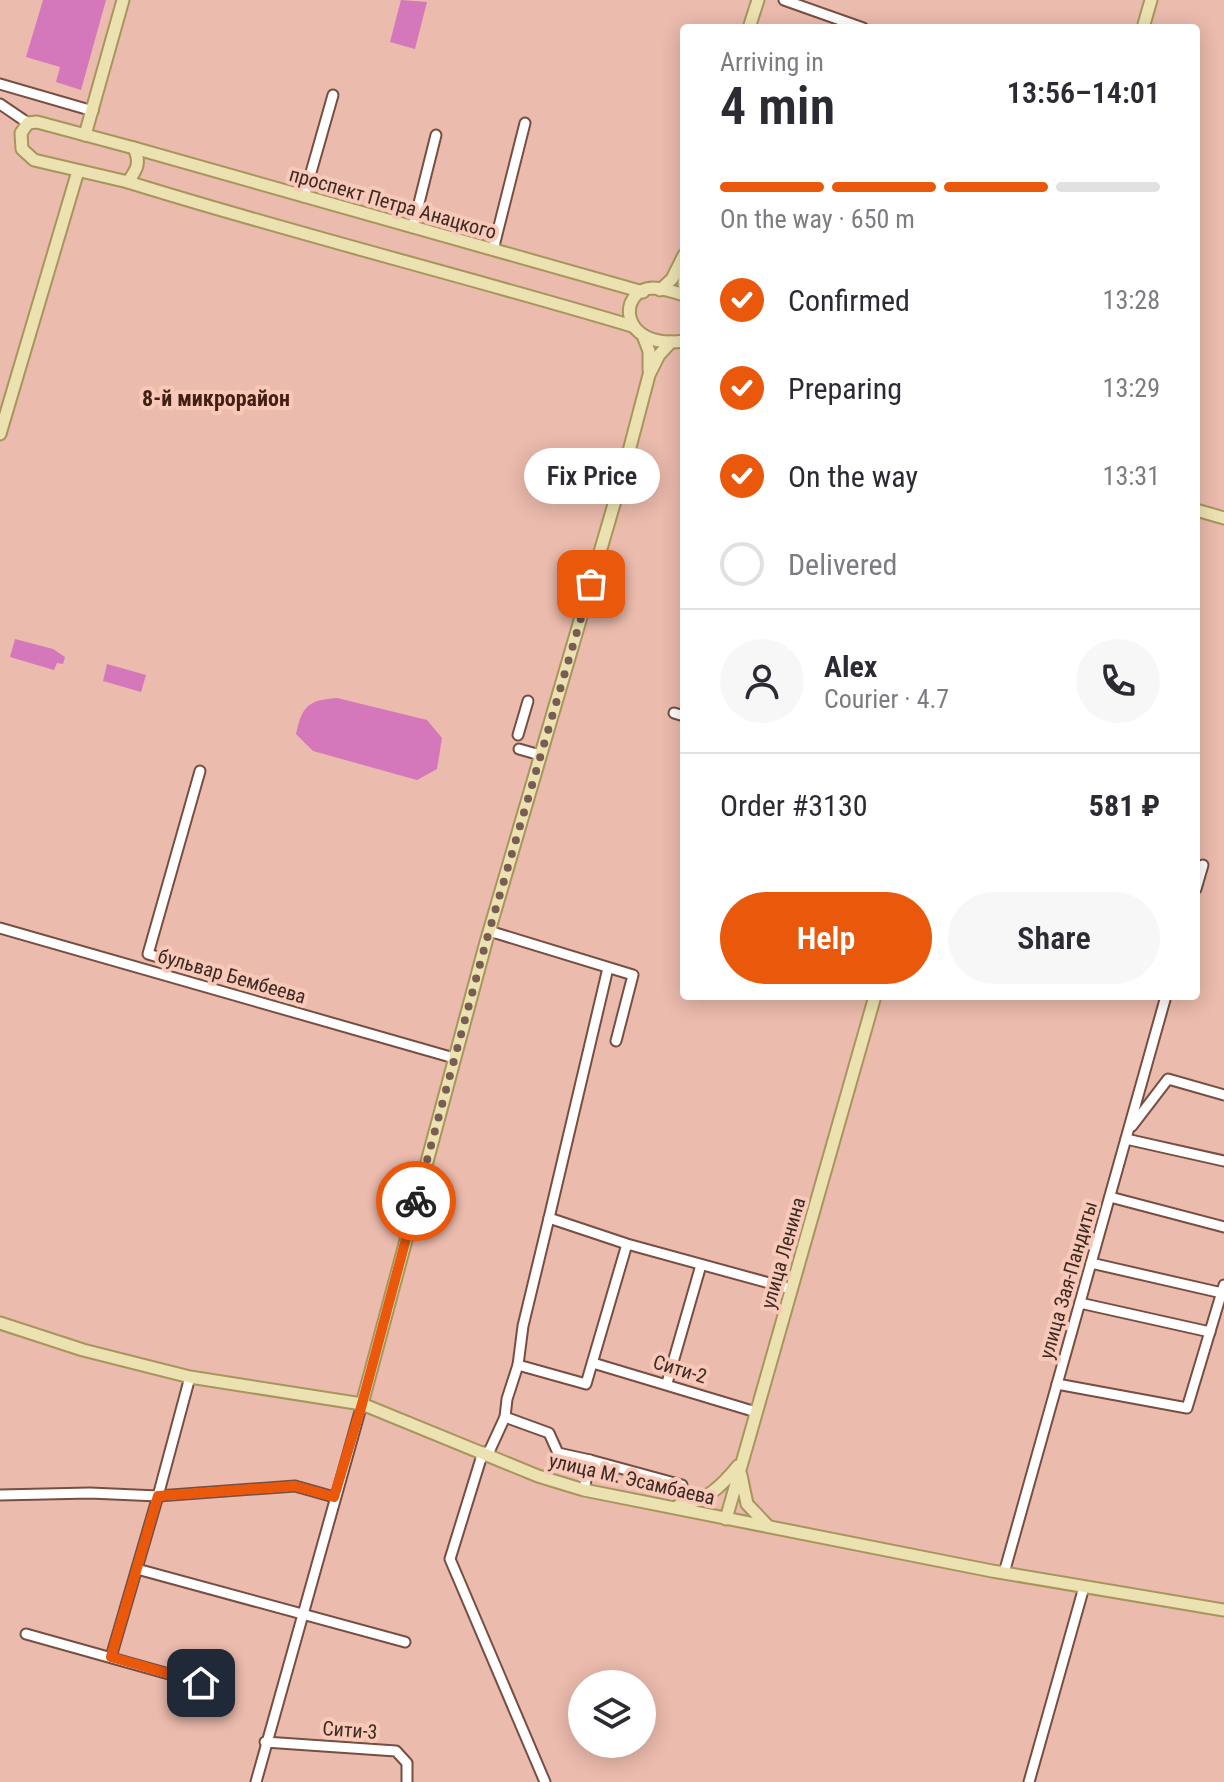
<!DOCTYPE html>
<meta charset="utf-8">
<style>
body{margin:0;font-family:"Roboto Condensed",sans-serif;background:#f7f7f7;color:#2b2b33;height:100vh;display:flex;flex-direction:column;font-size:30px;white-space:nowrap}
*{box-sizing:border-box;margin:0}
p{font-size:26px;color:#7c7c81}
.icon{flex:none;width:44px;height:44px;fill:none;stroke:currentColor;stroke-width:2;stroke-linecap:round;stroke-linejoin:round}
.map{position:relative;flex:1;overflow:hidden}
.panel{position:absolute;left:680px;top:24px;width:520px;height:976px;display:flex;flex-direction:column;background:#fff;border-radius:8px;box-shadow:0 4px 20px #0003}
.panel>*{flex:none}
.tools{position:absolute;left:568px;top:1670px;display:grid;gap:16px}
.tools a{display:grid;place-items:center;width:88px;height:88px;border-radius:50%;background:#fff;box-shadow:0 4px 20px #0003;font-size:40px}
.pin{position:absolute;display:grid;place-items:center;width:68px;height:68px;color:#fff;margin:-34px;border-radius:16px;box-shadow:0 4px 12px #0006}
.courier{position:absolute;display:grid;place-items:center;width:80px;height:80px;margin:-40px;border:6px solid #ea580c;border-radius:50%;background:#fff;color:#222;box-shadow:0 2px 10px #0007}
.bubble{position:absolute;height:56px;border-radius:28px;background:#fff;box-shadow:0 4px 20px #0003;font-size:26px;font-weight:600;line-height:56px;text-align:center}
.summary em{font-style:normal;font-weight:600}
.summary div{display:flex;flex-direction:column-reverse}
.summary{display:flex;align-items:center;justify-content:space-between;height:136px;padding:0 40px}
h1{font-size:52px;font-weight:600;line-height:60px}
.bar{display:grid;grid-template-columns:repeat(4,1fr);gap:12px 8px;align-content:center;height:96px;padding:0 40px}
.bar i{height:10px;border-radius:6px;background:#e1e1e2}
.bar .active{background:#ea580c}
.bar p{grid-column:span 4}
.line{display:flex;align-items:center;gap:20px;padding:0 40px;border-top:2px solid #e1e1e2}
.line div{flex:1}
.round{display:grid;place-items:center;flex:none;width:84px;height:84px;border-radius:42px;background:#f7f7f7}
ol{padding:0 40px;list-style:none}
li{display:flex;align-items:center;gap:24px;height:88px}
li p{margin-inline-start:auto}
li .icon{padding:8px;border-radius:50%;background:#ea580c;color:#fff;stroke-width:4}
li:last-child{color:#7c7c81}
li i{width:44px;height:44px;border:4px solid #e1e1e2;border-radius:50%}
.button{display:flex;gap:16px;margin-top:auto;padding:16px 40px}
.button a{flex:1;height:92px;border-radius:48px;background:#ea580c;color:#fff;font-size:32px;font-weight:600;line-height:92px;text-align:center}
.button a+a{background:#f7f7f7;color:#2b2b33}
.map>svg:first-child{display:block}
.green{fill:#d477bb}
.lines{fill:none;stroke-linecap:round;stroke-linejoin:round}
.minor-casing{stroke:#774e42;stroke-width:13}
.major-casing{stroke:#a7955e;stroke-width:15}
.minor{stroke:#fff;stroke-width:9}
.major{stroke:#ece2b1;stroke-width:11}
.done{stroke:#795d54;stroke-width:8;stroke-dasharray:0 14.4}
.route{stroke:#ea580c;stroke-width:10}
.labels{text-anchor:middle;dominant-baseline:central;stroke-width:8;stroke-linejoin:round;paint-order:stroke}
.street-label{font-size:20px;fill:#3c2a24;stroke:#f8c8b9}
.neighbourhood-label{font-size:22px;font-weight:bold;fill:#432015;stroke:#f8c8b9}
</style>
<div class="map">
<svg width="1224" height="1782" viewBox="0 0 1224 1782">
<rect width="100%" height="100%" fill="#ebbbad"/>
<!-- green -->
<g class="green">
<path d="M43 0H106L81 90 56 82 60 67 26 57Z"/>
<path d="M401 0 427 2 415 49 390 42Z"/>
<path d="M15 639 53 649 65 657 63 664 57 663 54 670 10 657Z"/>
<path d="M107 664 146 675 141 692 103 681Z"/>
<path d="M337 698 427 720 442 738 437 769 417 780 313 751 296 734C302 706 308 700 337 698Z"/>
</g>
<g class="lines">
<!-- minor casing -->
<g class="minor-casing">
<g id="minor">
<path d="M784 0 863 28"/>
<path d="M0 84 93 111"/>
<path d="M0 104 28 123"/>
<path d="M304 197 333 95"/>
<path d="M413 227 436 135"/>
<path d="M493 250 525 123"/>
<path d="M674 713 684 716"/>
<path d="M518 735 528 701"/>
<path d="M519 749 540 755"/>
<path d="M1196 889 1203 865"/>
<path d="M0 928 454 1058"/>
<path d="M489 931 633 975 616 1041"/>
<path d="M168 960 148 954 200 771"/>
<path d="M1132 1126 1168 1079 1224 1095"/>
<path d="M1126 1139 1224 1161"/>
<path d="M1110 1197 1224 1227"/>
<path d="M549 1218 608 968"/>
<path d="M627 1244 586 1384 518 1365 523 1326 549 1218 627 1244 791 1289"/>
<path d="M1091 1263 1222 1293"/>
<path d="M1080 1303 1210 1332"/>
<path d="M593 1363 756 1412"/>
<path d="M667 1383 701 1265"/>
<path d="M1057 1384 1187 1408 1224 1285"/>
<path d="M505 1417 507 1399 518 1365"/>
<path d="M483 1452 450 1559 545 1782"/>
<path d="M488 1454 505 1417 549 1433 558 1453 590 1460"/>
<path d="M584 1490 590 1460 682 1485"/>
<path d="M0 1495 90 1493 158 1496 295 1486 334 1497"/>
<path d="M137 1569 405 1642"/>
<path d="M1004 1573 1166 996"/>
<path d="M26 1634 201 1683"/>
<path d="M111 1657 158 1496 190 1377"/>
<path d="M265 1742 396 1751 407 1763V1782"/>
<path d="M256 1782 362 1404"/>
<path d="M1029 1782 1084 1587"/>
</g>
</g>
<!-- major casing -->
<g class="major-casing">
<g id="major">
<path d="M749 28 758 0"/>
<path d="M1143 28 1151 0"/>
<path d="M37 122 134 148C141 163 137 169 128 182L34 160 22 149 21 133 28 123Z"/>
<path d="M85 135 123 0"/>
<path d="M134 148 643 292"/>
<path d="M128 182C295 234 465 276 632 326"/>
<path d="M684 261V285"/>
<path d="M660 290 672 279 684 255"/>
<path d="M684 295C675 292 662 288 653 288 618 289 617 350 684 341"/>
<path d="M644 338 649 351V370"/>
<path d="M0 434 78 171"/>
<path d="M1196 510 1224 518"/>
<path d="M0 1323 83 1350 190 1377 362 1404 538 1476 584 1490 992 1571 1224 1610"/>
<path d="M362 1404 486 942 624 470 649 375 659 355 671 342"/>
<path d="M741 1475 747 1504 767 1525"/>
<path d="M678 1506C706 1501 721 1487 738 1466"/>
<path d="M726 1519 875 996"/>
</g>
</g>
<!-- minor -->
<use href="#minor" class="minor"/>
<!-- major -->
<use href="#major" class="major"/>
</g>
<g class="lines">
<!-- done -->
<path class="done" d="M416 1201 486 942 591 584"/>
<!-- route -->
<path class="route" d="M201 1683 111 1657 158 1496 295 1486 334 1497 362 1404 416 1201"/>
</g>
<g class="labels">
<!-- street labels -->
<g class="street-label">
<text transform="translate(393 203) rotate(16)">проспект Петра Анацкого</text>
<text transform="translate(232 976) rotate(16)">бульвар Бембеева</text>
<text transform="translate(783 1253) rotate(-74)">улица Ленина</text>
<text transform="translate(1068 1280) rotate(-74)">улица Зая-Пандиты</text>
<text transform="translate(680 1369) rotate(17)">Сити-2</text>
<text transform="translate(632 1479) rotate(13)">улица М. Эсамбаева</text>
<text transform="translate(350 1730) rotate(4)">Сити-3</text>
</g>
<!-- neighbourhood labels -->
<g class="neighbourhood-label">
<text x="216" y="398">8-й микрорайон</text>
</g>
</g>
</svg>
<div class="tools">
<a><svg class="icon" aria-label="layers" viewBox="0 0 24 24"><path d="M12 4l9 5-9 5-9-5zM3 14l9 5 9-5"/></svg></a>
</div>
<div class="pin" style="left:591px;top:584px;background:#ea580c"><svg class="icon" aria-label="bag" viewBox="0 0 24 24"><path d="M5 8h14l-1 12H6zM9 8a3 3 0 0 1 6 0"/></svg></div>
<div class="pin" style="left:201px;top:1683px;background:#1f2937"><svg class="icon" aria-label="home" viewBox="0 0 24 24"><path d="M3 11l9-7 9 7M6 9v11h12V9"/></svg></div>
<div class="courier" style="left:416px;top:1201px"><svg class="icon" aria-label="bike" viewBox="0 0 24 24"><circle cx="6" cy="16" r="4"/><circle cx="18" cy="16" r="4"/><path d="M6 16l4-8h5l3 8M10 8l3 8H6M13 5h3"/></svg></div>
<div class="bubble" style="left:524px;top:448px;width:136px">Fix Price</div>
<section class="panel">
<div class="summary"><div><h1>4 min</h1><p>Arriving in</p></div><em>13:56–14:01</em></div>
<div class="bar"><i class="active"></i><i class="active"></i><i class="active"></i><i></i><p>On the way · 650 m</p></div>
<ol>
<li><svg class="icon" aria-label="check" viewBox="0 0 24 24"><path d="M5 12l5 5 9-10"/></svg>Confirmed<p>13:28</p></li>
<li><svg class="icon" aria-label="check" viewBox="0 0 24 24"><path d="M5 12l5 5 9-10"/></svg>Preparing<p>13:29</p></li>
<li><svg class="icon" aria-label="check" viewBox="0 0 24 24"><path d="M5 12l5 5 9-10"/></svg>On the way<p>13:31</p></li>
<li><i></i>Delivered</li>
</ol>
<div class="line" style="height:144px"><a class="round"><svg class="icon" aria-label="person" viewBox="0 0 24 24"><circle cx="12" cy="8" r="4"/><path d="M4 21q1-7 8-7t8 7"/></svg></a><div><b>Alex</b><p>Courier · 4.7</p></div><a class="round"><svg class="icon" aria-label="phone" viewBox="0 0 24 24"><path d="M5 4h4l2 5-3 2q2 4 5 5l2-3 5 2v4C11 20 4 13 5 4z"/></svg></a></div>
<div class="line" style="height:104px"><div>Order #3130</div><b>581 ₽</b></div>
<div class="button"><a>Help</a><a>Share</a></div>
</section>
</div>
